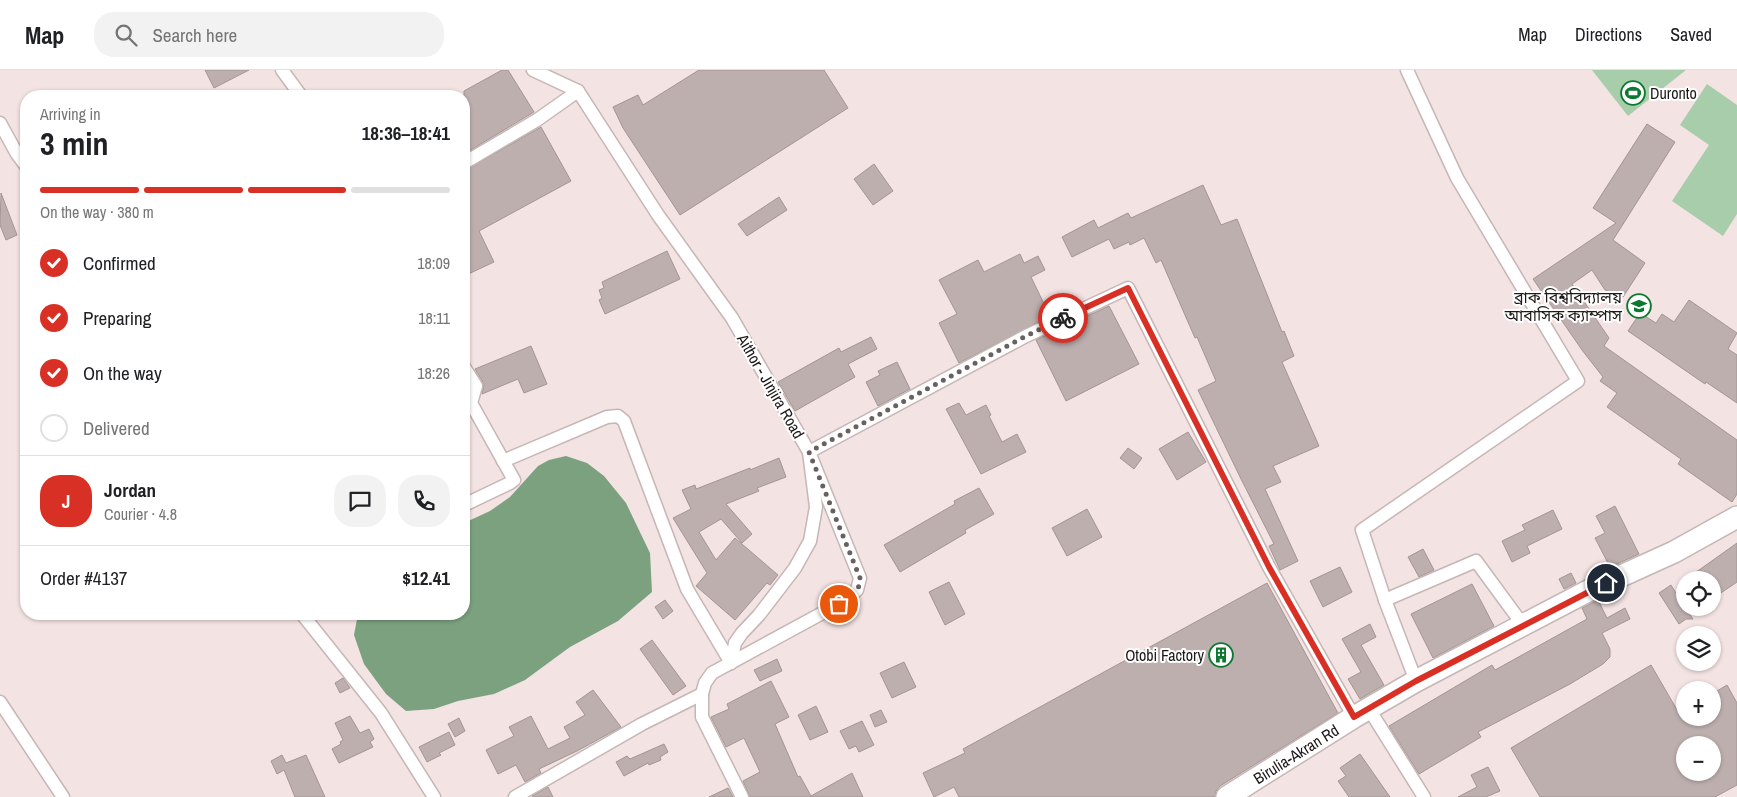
<!DOCTYPE html>
<meta charset="utf-8">
<style>
body{margin:0;font-family:"Archivo Narrow","Noto Sans Bengali",sans-serif;background:#f2f2f2;color:#202124;height:100vh;display:flex;flex-direction:column;font-size:19px;white-space:nowrap}
*{box-sizing:border-box;margin:0}
p{font-size:16px;color:#757577}
.icon{flex:none;width:28px;height:28px;fill:none;stroke:currentColor;stroke-width:2;stroke-linecap:round;stroke-linejoin:round}
.map{position:relative;flex:1;overflow:hidden}
.drawer{position:absolute;left:20px;top:20px;width:450px;height:530px;display:flex;flex-direction:column;background:#fff;border-radius:20px;box-shadow:0 1px 4px #0004}
.drawer>*{flex:none}
.fabs{position:absolute;left:1676px;top:501px;display:grid;gap:10px}
.fabs a{display:grid;place-items:center;width:45px;height:45px;border-radius:50%;background:#fff;box-shadow:0 1px 4px #0004;font-size:25px}
.pin{position:absolute;display:grid;place-items:center;width:42px;height:42px;color:#fff;margin:-21px;border:2px solid #fff;border-radius:50%;box-shadow:0 1px 5px #0007}
.courier{position:absolute;display:grid;place-items:center;width:50px;height:50px;margin:-25px;border:4px solid #d93025;border-radius:50%;background:#fff;color:#222;box-shadow:0 1px 6px #0007}
.summary em{font-style:normal;font-weight:700}
.summary div{display:flex;flex-direction:column-reverse}
.summary{display:flex;align-items:center;justify-content:space-between;height:85px;padding:0 20px}
h1{font-size:32px;font-weight:700;line-height:38px}
.bar{display:grid;grid-template-columns:repeat(4,1fr);gap:8px 5px;align-content:center;height:60px;padding:0 20px}
.bar i{height:6px;border-radius:4px;background:#e0e0e0}
.bar .active{background:#d93025}
.bar p{grid-column:span 4}
.line{display:flex;align-items:center;gap:12px;padding:0 20px;border-top:1px solid #e0e0e0}
.line div{flex:1}
.round{display:grid;place-items:center;flex:none;width:52px;height:52px;border-radius:20px;background:#f2f2f2}
ol{padding:0 20px;list-style:none}
li{display:flex;align-items:center;gap:15px;height:55px}
li p{margin-inline-start:auto}
li .icon{padding:5px;border-radius:50%;background:#d93025;color:#fff;stroke-width:4}
li:last-child{color:#757577}
li i{width:28px;height:28px;border:2px solid #e0e0e0;border-radius:50%}
header{display:flex;align-items:center;gap:30px;box-sizing:border-box;height:70px;padding:0 25px;background:#fff;border-bottom:1px solid #e0e0e0}
header strong{font-size:24px}
nav{display:flex;gap:28px;margin-inline-start:auto;font-size:18px}
.search{width:350px;height:45px;background:#f2f2f2;display:flex;align-items:center;gap:12px;box-sizing:border-box;padding:0 18px;border-radius:20px;color:#757577;font-size:19px}
.map>svg:first-child{display:block}
.green{fill:#a8cdab}
.water{fill:#7ba17f}
.building{fill:#beafaf;stroke:#a49594;fill-rule:evenodd}
.lines{fill:none;stroke-linecap:round;stroke-linejoin:round}
.minor-casing{stroke:#c6b6b6;stroke-width:15}
.trunk-casing{stroke:#c6b6b6;stroke-width:24}
.minor{stroke:#fff;stroke-width:12}
.trunk{stroke:#fff;stroke-width:21}
.done{stroke:#696060;stroke-width:5;stroke-dasharray:0 9}
.route{stroke:#d93025;stroke-width:6}
.labels{text-anchor:middle;dominant-baseline:central;stroke-width:4;stroke-linejoin:round;paint-order:stroke}
.poi-label{font-size:16px;fill:#1e1919;stroke:#fff;text-anchor:end}
.street-label{font-size:16px;fill:#1e1919;stroke:#fff}
</style>
<header>
<strong>Map</strong>
<div class="search"><svg class="icon" aria-label="search" viewBox="0 0 24 24"><circle cx="10" cy="10" r="6"/><path d="M15 15l6 6"/></svg>Search here</div>
<nav><a>Map</a><a>Directions</a><a>Saved</a></nav>
</header>
<div class="map">
<svg width="1737" height="727" viewBox="0 0 1737 727">
<rect width="100%" height="100%" fill="#f4e3e3"/>
<!-- green -->
<g class="green">
<path d="M1592 0H1686L1628 46Z"/>
<path d="M1707 14 1737 35V144L1723 166 1672 131 1709 75 1680 55Z"/>
</g>
<!-- water -->
<path class="water" d="M566 386 587 393 604 406 626 433 650 483 652 522 618 551 570 577 525 610 494 624 458 631 434 639 406 641 386 624 364 594 354 565 358 544H464V453L490 441 510 427 538 396 549 390Z"/>
<!-- building -->
<g class="building">
<path d="M205 0H249L214 18Z"/>
<path d="M502 0H508L534 42 464 84V21Z"/>
<path d="M699 0H824L848 38 680 145 623 58 613 37 638 25 643 35Z"/>
<path d="M1647 54 1675 72 1613 170 1645 193 1623 227 1605 220 1592 200 1572 214 1609 268 1604 276 1737 370V424L1732 432 1678 394 1681 389 1607 337 1617 323 1600 311 1603 307 1582 280 1533 209 1616 153 1593 138Z"/>
<path d="M541 57 571 111 479 161 494 192 464 206V101Z"/>
<path d="M874 94 893 121 873 135 854 109Z"/>
<path d="M1203 115 1221 155 1237 149 1282 262 1284 261 1294 286 1282 292 1319 376 1273 396 1281 412 1265 419 1298 491 1280 500 1269 476 1274 474 1241 409 1198 320 1216 311 1197 267 1195 268 1161 190 1156 193 1144 168 1130 175 1129 172 1114 179 1109 169 1072 187 1062 167 1094 150 1098 158 1128 143 1131 148Z"/>
<path d="M1 123 17 165 6 170 0 155Z"/>
<path d="M779 127 787 140 747 166 738 154Z"/>
<path d="M667 181 680 209 605 244 599 230 602 228 599 220 604 218 602 212Z"/>
<path d="M1020 184 1024 193 1038 186 1045 200 1031 207 1050 246 959 293 939 253 957 244 939 210 978 190 984 202Z"/>
<path d="M1689 230 1737 263 1728 279 1737 285V333L1706 312 1705 314 1628 261 1640 243 1656 253 1662 244 1674 252Z"/>
<path d="M1109 236 1139 294 1066 331 1036 270Z"/>
<path d="M871 267 877 279 848 294 855 307 795 341 778 312 839 278 841 282Z"/>
<path d="M531 276 547 314 524 323 518 309 482 324 484 314 475 299Z"/>
<path d="M897 292 910 319 878 336 866 312 880 305 878 301Z"/>
<path d="M959 333 966 345 986 335 991 345 989 346 1002 372 1017 364 1026 382 981 404 946 339Z"/>
<path d="M1188 362 1206 392 1177 410 1159 379Z"/>
<path d="M1128 378 1142 388 1134 399 1120 388Z"/>
<path d="M779 388 786 407 757 418 759 421 726 434 752 464 742 473 721 449 699 462 716 490 735 468 778 505 770 515 767 513 735 550 696 516 707 503 673 448 691 439 682 420 695 415 696 419 750 398V400Z"/>
<path d="M979 418 994 444 965 460 966 463 900 502 884 475 955 434 954 431Z"/>
<path d="M1615 436 1639 484 1610 497 1595 468 1605 463 1596 446Z"/>
<path d="M1087 439 1102 467 1067 486 1052 458Z"/>
<path d="M1553 440 1562 459 1527 476 1530 483 1512 492 1502 471 1525 460 1522 455Z"/>
<path d="M1737 473V512L1712 529V510H1685Z"/>
<path d="M1423 479 1434 500 1419 507 1408 487Z"/>
<path d="M1340 497 1352 522 1323 537 1310 511Z"/>
<path d="M1571 503 1576 513 1564 519 1559 509Z"/>
<path d="M949 512 965 544 945 555 929 522Z"/>
<path d="M1267 513 1338 643 1220 716 1216 721 1215 727H959L954 717 934 727 923 703 965 683 963 679Z"/>
<path d="M1472 514 1494 556 1433 588 1411 544Z"/>
<path d="M1671 515 1685 538 1693 549H1686L1679 554 1659 523Z"/>
<path d="M665 530 673 541 663 549 655 537Z"/>
<path d="M1598 530 1607 548 1625 538 1630 549 1602 563 1610 579V587L1603 594 1570 614 1478 662 1481 667 1419 704 1389 656 1492 595 1495 600 1587 549 1582 538Z"/>
<path d="M1370 554 1376 567 1361 575 1384 615 1360 629 1348 609 1361 602 1342 569Z"/>
<path d="M652 570 686 616 673 625 640 579Z"/>
<path d="M777 589 782 601 760 611 754 600Z"/>
<path d="M904 592 916 617 892 628 880 603Z"/>
<path d="M1651 595 1680 645 1682 644 1684 648H1712V624L1727 615 1737 633V715L1715 727H1540L1511 678ZM1685 675H1712V702H1685Z"/>
<path d="M343 608 350 618 340 623 335 613Z"/>
<path d="M771 611 789 647 775 654 798 707 800 706 811 726 852 703 863 727H750L743 711 760 702 744 668 726 677 711 647 729 639 727 634Z"/>
<path d="M593 620 621 657 577 681 539 699 541 703 525 712 516 695 498 704 486 680 514 666 509 657 531 646 548 679 570 668 564 657 585 645 576 632Z"/>
<path d="M816 636 828 662 810 670 798 645Z"/>
<path d="M881 640 887 652 875 657 870 645Z"/>
<path d="M350 646 360 663 369 659 374 669 370 672 373 677 339 693 332 679 341 674 340 672 343 670 335 653Z"/>
<path d="M459 648 465 661 455 667 448 654Z"/>
<path d="M862 651 874 675 859 682 856 676 849 679 840 661Z"/>
<path d="M449 662 455 675 439 683 441 685 427 692 419 677Z"/>
<path d="M664 674 668 682 660 687 661 690 649 695 648 693 624 706 616 692 627 686 630 689Z"/>
<path d="M1360 684 1390 727H1349L1338 711 1346 706 1340 698Z"/>
<path d="M282 685 286 693 306 685 325 727H295L284 700 277 704 271 691Z"/>
<path d="M1488 697 1500 721 1486 727H1458L1477 717 1471 705Z"/>
<path d="M548 717 553 727H533L532 726Z"/>
<path d="M728 718 733 727H709Z"/>
</g>
<g class="lines">
<!-- minor casing -->
<g class="minor-casing">
<g id="minor">
<path d="M282 0 301 26"/>
<path d="M533 0 578 21 658 145 732 248 809 382 860 508 857 520 839 534 712 603 705 613 702 624V647L742 727"/>
<path d="M1407 0 1457 108 1578 311 1362 460 1385 530 1416 611"/>
<path d="M0 53 17 84 26 96"/>
<path d="M464 93 537 50 578 21"/>
<path d="M464 297 476 316 471 333 514 410 510 413 464 435"/>
<path d="M503 391 607 347 618 346 624 351 687 519 731 593"/>
<path d="M1385 530 1476 491 1523 555"/>
<path d="M302 544 381 643 434 727"/>
<path d="M731 593 735 573 742 563 759 545 795 498 810 471 816 437 809 382 1026 266 1128 218 1269 497 1354 647"/>
<path d="M0 632 63 727"/>
<path d="M1369 639 1424 727"/>
<path d="M515 727 642 654 702 624"/>
</g>
</g>
<!-- trunk casing -->
<g class="trunk-casing">
<path id="trunk" d="M1227 727 1354 647 1416 611 1588 521 1674 482 1737 447"/>
</g>
<!-- minor -->
<use href="#minor" class="minor"/>
<!-- trunk -->
<use href="#trunk" class="trunk"/>
</g>
<g class="lines">
<!-- done -->
<path class="done" d="M839 534 858 520 860 508 809 382 1026 266 1063 248"/>
<!-- route -->
<path class="route" d="M1063 248 1128 218 1269 497 1354 647 1416 611 1606 513"/>
</g>
<!-- icons -->
<defs>
<g id="stadium-ring" transform="scale(1.25)"><circle r="9.5" fill="#fff" stroke="#0c792e" stroke-width="1.5"/><path d="M0-5a6.5 5 0 1 0 0 10a6.5 5 0 1 0 0-10ZM-3.5-1.8h7v3.6h-7Z" fill="#0c792e"/></g>
<g id="university-ring" transform="scale(1.25)"><circle r="9.5" fill="#fff" stroke="#0c792e" stroke-width="1.5"/><path d="M0-5L7-2L0 1L-7-2ZM-4 1L0 2.5L4 1V4Q0 6-4 4Z" fill="#0c792e"/></g>
<g id="building-ring" transform="scale(1.25)"><circle r="9.5" fill="#fff" stroke="#0c792e" stroke-width="1.5"/><path d="M-4-6H4V6H1V3H-1V6H-4ZM-2.5-4.3h1.7v1.8h-1.7ZM.8-4.3h1.7v1.8H.8ZM-2.5-1h1.7V.8h-1.7ZM.8-1h1.7V.8H.8Z" fill="#0c792e"/></g>
</defs>
<g fill-rule="evenodd">
<use href="#stadium-ring" x="1633" y="23"/>
<use href="#university-ring" x="1639" y="236"/>
<use href="#building-ring" x="1221" y="585"/>
</g>
<g class="labels">
<!-- poi labels -->
<g class="poi-label">
<text x="1650" y="23" text-anchor="start">Duronto</text>
<text x="1622" y="227">ব্রাক বিশ্ববিদ্যালয়<tspan x="1622" dy="18">আবাসিক ক্যাম্পাস</tspan></text>
<text x="1204" y="585">Otobi Factory</text>
</g>
<!-- street labels -->
<g class="street-label">
<text transform="translate(771 316) rotate(60)">Aithor - Jinjira Road</text>
<text transform="translate(1296 684) rotate(-32)">Birulia-Akran Rd</text>
</g>
</g>
</svg>
<div class="fabs">
<a><svg class="icon" aria-label="locate" viewBox="0 0 24 24"><circle cx="12" cy="12" r="6"/><path d="M12 2v4M12 18v4M2 12h4M18 12h4"/></svg></a>
<a><svg class="icon" aria-label="layers" viewBox="0 0 24 24"><path d="M12 4l9 5-9 5-9-5zM3 14l9 5 9-5"/></svg></a>
<a>+</a>
<a>−</a>
</div>
<div class="pin" style="left:839px;top:534px;background:#ea580c"><svg class="icon" aria-label="bag" viewBox="0 0 24 24"><path d="M5 8h14l-1 12H6zM9 8a3 3 0 0 1 6 0"/></svg></div>
<div class="pin" style="left:1606px;top:513px;background:#1f2937"><svg class="icon" aria-label="home" viewBox="0 0 24 24"><path d="M3 11l9-7 9 7M6 9v11h12V9"/></svg></div>
<div class="courier" style="left:1063px;top:248px"><svg class="icon" aria-label="bike" viewBox="0 0 24 24"><circle cx="6" cy="16" r="4"/><circle cx="18" cy="16" r="4"/><path d="M6 16l4-8h5l3 8M10 8l3 8H6M13 5h3"/></svg></div>
<section class="drawer">
<div class="summary"><div><h1>3 min</h1><p>Arriving in</p></div><em>18:36–18:41</em></div>
<div class="bar"><i class="active"></i><i class="active"></i><i class="active"></i><i></i><p>On the way · 380 m</p></div>
<ol>
<li><svg class="icon" aria-label="check" viewBox="0 0 24 24"><path d="M5 12l5 5 9-10"/></svg>Confirmed<p>18:09</p></li>
<li><svg class="icon" aria-label="check" viewBox="0 0 24 24"><path d="M5 12l5 5 9-10"/></svg>Preparing<p>18:11</p></li>
<li><svg class="icon" aria-label="check" viewBox="0 0 24 24"><path d="M5 12l5 5 9-10"/></svg>On the way<p>18:26</p></li>
<li><i></i>Delivered</li>
</ol>
<div class="line" style="height:90px"><b class="round" style="background:#d93025;color:#fff">J</b><div><b>Jordan</b><p>Courier · 4.8</p></div><a class="round"><svg class="icon" aria-label="chat" viewBox="0 0 24 24"><path d="M4 5h16v11H9l-5 4z"/></svg></a><a class="round"><svg class="icon" aria-label="phone" viewBox="0 0 24 24"><path d="M5 4h4l2 5-3 2q2 4 5 5l2-3 5 2v4C11 20 4 13 5 4z"/></svg></a></div>
<div class="line" style="height:65px"><div>Order #4137</div><b>$12.41</b></div>
</section>
</div>
